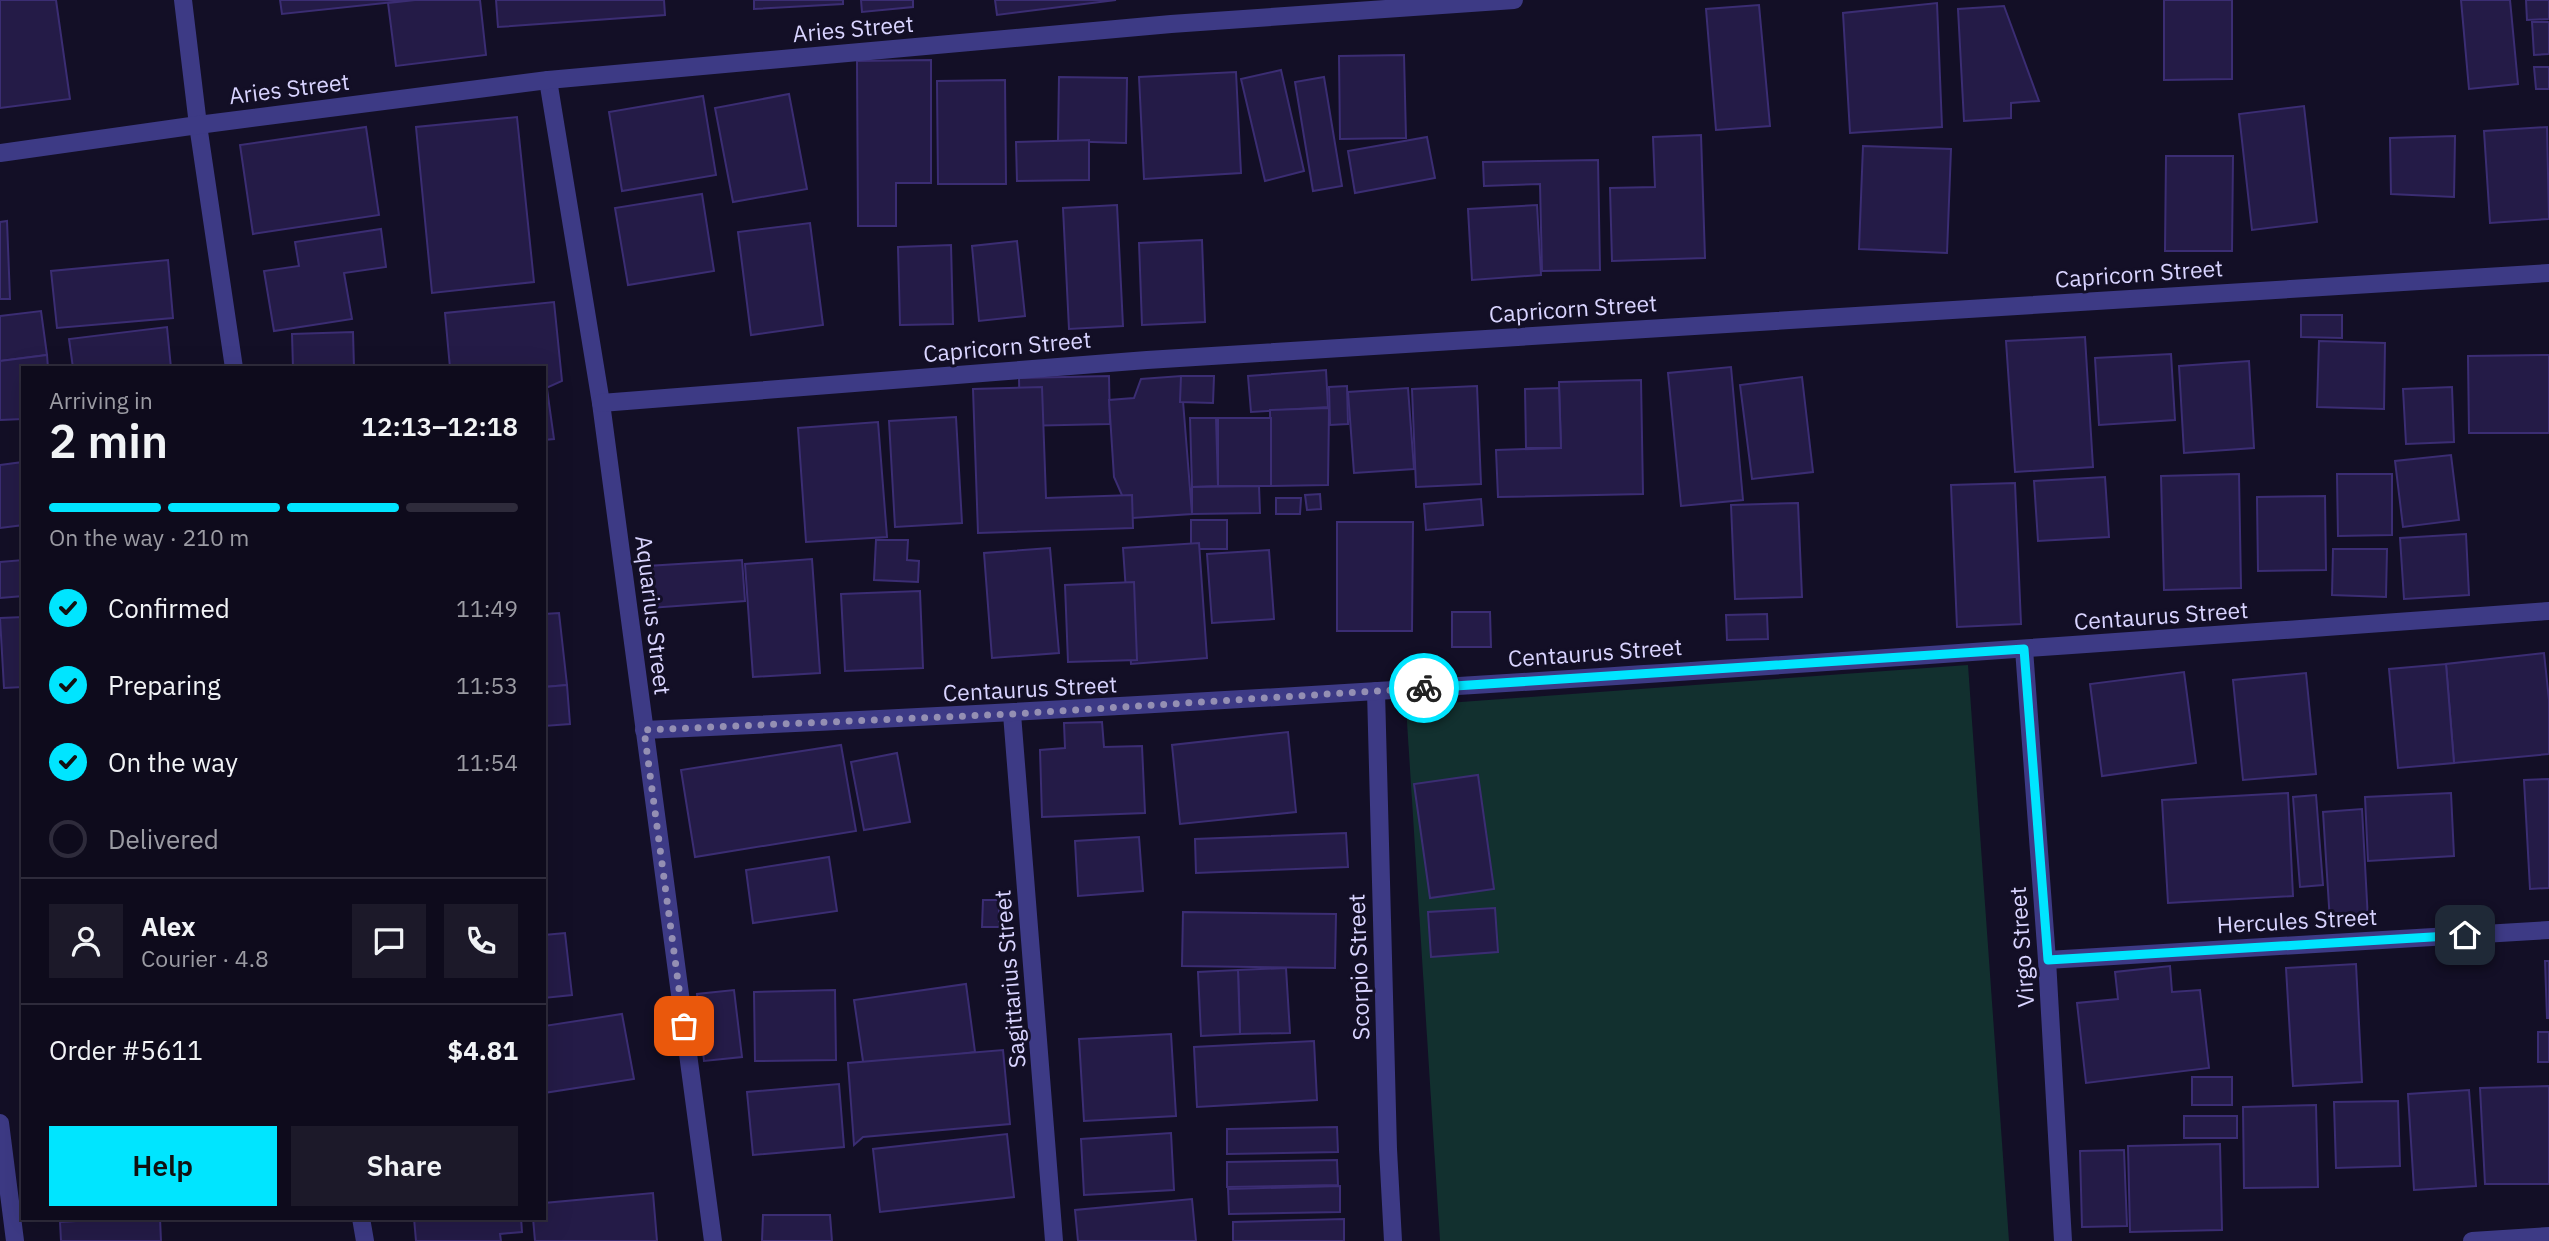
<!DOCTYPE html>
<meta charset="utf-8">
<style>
body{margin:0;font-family:"IBM Plex Sans",sans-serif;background:#1c1929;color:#f1f3f6;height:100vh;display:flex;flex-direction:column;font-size:26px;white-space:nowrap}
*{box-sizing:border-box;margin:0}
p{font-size:23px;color:#9b9ba3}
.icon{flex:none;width:38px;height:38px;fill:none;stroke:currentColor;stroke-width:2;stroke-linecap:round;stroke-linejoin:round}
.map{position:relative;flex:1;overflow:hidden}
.panel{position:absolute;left:21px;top:366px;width:525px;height:854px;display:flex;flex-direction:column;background:#0e0b1c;border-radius:0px;box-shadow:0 7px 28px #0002,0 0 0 2px #2e2b3b}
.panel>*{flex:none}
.pin{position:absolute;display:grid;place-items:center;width:60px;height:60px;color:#fff;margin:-30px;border-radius:14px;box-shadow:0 4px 10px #0006}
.courier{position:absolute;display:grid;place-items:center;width:70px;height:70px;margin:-35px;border:5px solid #00e5ff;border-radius:50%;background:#fff;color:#222;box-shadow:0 2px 9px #0007}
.overview em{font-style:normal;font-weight:600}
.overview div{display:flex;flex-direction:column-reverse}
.overview{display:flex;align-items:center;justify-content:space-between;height:119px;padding:0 28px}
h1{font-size:46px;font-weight:600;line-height:52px}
.bar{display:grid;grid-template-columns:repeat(4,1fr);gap:10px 7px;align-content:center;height:84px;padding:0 28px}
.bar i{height:9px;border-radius:5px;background:#2e2b3b}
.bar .active{background:#00e5ff}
.bar p{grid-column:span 4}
.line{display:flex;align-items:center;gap:18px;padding:0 28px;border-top:2px solid #2e2b3b}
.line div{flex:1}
.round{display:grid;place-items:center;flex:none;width:74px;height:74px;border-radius:0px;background:#1c1929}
ol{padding:0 28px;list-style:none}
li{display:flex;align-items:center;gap:21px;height:77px}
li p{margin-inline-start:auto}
li .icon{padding:7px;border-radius:50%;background:#00e5ff;color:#111;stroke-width:4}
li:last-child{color:#9b9ba3}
li i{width:38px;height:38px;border:4px solid #2e2b3b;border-radius:50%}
.button{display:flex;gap:14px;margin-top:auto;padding:14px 28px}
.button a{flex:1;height:80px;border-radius:0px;background:#00e5ff;color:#111;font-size:28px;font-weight:600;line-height:80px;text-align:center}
.button a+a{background:#1c1929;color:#f1f3f6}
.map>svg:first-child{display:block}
.green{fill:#12302f}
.building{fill:#241b47;stroke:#3b2d73;stroke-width:2}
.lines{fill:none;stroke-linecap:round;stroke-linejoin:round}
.street{stroke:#3d3a85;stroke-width:18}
.done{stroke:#948fb3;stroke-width:7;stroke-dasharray:0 12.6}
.route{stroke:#00e5ff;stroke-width:9}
.labels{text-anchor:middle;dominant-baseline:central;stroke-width:6;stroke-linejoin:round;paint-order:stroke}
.street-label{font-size:23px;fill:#d9d4ff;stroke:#130f26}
</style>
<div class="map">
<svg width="2549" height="1241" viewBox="0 0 2549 1241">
<rect width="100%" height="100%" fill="#130f26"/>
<!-- green -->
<path class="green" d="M1968 665 2009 1241H1440L1406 706Z"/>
<!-- building -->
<g class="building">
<path d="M0 0H56L70 99 0 108Z"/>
<path d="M280 0H413L282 14Z"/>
<path d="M415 0H480L486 55 396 66 388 3Z"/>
<path d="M496 0H664L665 15 498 27Z"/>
<path d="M754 0H843V4L754 9Z"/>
<path d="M861 0H913V7L862 12Z"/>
<path d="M995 0H1116L997 15Z"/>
<path d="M2164 0H2232V79L2164 80Z"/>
<path d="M2461 0H2510L2518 84 2469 89Z"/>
<path d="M2526 0H2549V19L2527 20Z"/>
<path d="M1937 3 1942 127 1850 133 1843 13Z"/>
<path d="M1759 5 1770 126 1716 130 1706 9Z"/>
<path d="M2004 6 2039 101 2011 103V118L1964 121 1958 9Z"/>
<path d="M2532 22H2549V54L2534 55Z"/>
<path d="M1404 55 1406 138 1340 139 1339 56Z"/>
<path d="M931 60V183H896V226H858L857 61Z"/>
<path d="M2534 67H2549V89H2536Z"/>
<path d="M1281 70 1304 171 1265 181 1241 79Z"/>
<path d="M1236 72 1241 173 1144 179 1139 77Z"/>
<path d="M1059 77 1127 78 1126 143 1058 141Z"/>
<path d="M1324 77 1342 186 1313 191 1295 82Z"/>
<path d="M1005 80 1006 184H938L937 81Z"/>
<path d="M789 94 807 189 733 202 715 108Z"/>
<path d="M703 96 716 175 622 191 609 112Z"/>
<path d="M2304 106 2317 222 2252 230 2239 114Z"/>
<path d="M517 117 534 282 432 293 416 127Z"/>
<path d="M366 127 379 215 253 234 240 145Z"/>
<path d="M2547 127 2549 219 2490 223 2484 131Z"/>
<path d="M1701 135 1705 258 1612 261 1610 188 1655 187 1653 137Z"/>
<path d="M2455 136 2454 197 2391 194 2390 138Z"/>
<path d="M1427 137 1435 178 1355 193 1348 151Z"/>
<path d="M1089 140V180L1017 181 1016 142Z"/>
<path d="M1863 146 1951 149 1947 253 1859 249Z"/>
<path d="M2166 156H2233L2232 251H2165Z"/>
<path d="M1598 160 1600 270 1542 271 1540 184 1484 186 1483 162Z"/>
<path d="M702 194 714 271 628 285 615 208Z"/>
<path d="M1117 205 1123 326 1069 329 1063 208Z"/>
<path d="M1537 205 1541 275 1472 280 1468 209Z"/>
<path d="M7 221 10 299H0V222Z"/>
<path d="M810 223 823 325 751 335 738 232Z"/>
<path d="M381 229 386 267 344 273 352 319 274 331 264 271 299 266 295 242Z"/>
<path d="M1202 240 1205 322 1142 325 1139 243Z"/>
<path d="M1017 241 1025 316 979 321 972 246Z"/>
<path d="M951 245 953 324 900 325 898 247Z"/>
<path d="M168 260 173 318 57 328 51 271Z"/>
<path d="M554 302 562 381 544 389V368H450L445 313Z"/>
<path d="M41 311 47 355 0 361V316Z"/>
<path d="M2301 315H2342V338L2301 337Z"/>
<path d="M167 327 171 368H73L69 339Z"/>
<path d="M353 332 354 368H293L292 334Z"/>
<path d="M2085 337 2093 467 2015 472 2006 341Z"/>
<path d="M2319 341 2385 343 2384 409 2317 407Z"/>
<path d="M2171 354 2175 420 2099 425 2095 358Z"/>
<path d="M47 355 48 368H23V419L0 420V361Z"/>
<path d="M2549 355V433H2469L2468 356Z"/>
<path d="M2249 361 2254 448 2184 453 2179 366Z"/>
<path d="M1731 367 1743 500 1681 506 1668 373Z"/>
<path d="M1326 370 1328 407 1251 412 1248 376Z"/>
<path d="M1109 376 1110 424 1020 426 1019 378Z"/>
<path d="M1181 376 1192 514 1132 518 1114 477 1109 400 1134 398 1141 379Z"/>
<path d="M1181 376H1214L1213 403 1180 402Z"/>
<path d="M1802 377 1813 472 1752 479 1740 385Z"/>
<path d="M1641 380 1643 494 1498 497 1496 450 1561 448 1559 382Z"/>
<path d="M1347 386 1348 424 1330 425 1329 387Z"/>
<path d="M1477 386 1481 484 1416 487 1412 389Z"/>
<path d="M1042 387 1046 498 1132 495 1133 528 978 533 973 389Z"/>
<path d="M2452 387 2454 442 2406 444 2403 389Z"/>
<path d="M1408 388 1414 469 1354 473 1348 392Z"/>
<path d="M1559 388 1561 448H1526L1525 389Z"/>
<path d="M547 389 554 439 544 440V390Z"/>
<path d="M1329 408 1328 485 1271 486 1270 410Z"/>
<path d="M956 417 962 523 895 527 889 421Z"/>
<path d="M1190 418H1216L1218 486 1192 487Z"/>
<rect x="1218" y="418" width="53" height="68"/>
<path d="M878 422 887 537 806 542 798 428Z"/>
<path d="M2451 455 2459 520 2403 527 2395 461Z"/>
<path d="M23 462V525L0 528V465Z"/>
<path d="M2239 474 2241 588 2164 590 2161 476Z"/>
<path d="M2337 474H2392V535L2338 536Z"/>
<path d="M2105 477 2109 537 2038 541 2034 481Z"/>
<path d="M2015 483 2021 624 1957 627 1951 485Z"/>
<path d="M1259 486 1260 513 1192 514V487Z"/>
<path d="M1320 494 1321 509 1307 510 1305 495Z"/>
<path d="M2325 496 2326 570 2258 571 2257 497Z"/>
<path d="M1276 498H1301L1300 514H1276Z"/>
<path d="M1481 499 1483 525 1426 530 1424 504Z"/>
<path d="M1798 503 1802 597 1735 599 1731 505Z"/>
<rect x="1191" y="520" width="36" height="29"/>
<path d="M1337 522H1413L1412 631H1337Z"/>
<path d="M2466 534 2469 595 2404 599 2400 538Z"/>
<path d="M876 540H908L907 560 919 561 918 582 874 580Z"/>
<path d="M1199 543 1207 658 1131 664 1123 548Z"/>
<path d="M1050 548 1059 653 992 658 984 553Z"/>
<path d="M2333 549H2387L2386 597 2332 595Z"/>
<path d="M1269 550 1274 619 1212 623 1207 554Z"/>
<path d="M812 559 820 673 753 677 745 564Z"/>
<path d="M23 560V596L0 598V562Z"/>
<path d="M742 560 745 601 650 608 647 566Z"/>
<path d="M1134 582 1137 660 1068 662 1065 585Z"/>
<path d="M920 591 923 668 845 671 841 594Z"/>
<path d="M1452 612H1490L1491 647H1452Z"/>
<path d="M559 613 567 685 544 687V614Z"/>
<path d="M1767 614 1768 639 1727 640 1726 615Z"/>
<path d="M23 617V687L4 688 0 618Z"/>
<path d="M2544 653 2549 700V754L2454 763 2446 664Z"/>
<path d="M2446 664 2454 763 2398 768 2389 669Z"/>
<path d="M2184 672 2196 763 2102 776 2090 684Z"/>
<path d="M2306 673 2316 774 2243 780 2233 680Z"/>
<path d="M567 685 570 724 544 726V687Z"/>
<path d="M1102 722 1104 747 1142 746 1145 813 1042 817 1040 750 1065 748 1064 723Z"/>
<path d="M1288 732 1296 812 1180 824 1172 745Z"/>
<path d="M841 745 856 831 695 857 681 770Z"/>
<path d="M897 753 910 822 864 830 851 762Z"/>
<path d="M1478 775 1494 889 1430 898 1414 784Z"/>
<path d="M2549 779V888L2530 889 2524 780Z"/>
<path d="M2288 793 2293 896 2168 903 2162 800Z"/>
<path d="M2451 793 2454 856 2368 861 2365 797Z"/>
<path d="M2316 795 2323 885 2300 887 2293 797Z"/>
<path d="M2362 809 2368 920 2330 922 2323 812Z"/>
<path d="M1346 833 1348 867 1196 873 1195 839Z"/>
<path d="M1139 837 1143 891 1078 896 1075 841Z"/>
<path d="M829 857 837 911 753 923 746 870Z"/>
<path d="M983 900H999V927H982Z"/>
<path d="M1495 908 1498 952 1431 957 1428 912Z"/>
<path d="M1183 912 1336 914 1335 968 1182 966Z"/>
<path d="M565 933 572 995 544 998V935Z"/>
<path d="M2545 961H2549V1018H2547Z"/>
<path d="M2356 964 2362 1082 2293 1086 2286 968Z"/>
<path d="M2170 966 2172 992 2200 990 2209 1068 2086 1083 2077 1003 2118 999 2115 972Z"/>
<path d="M1286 968 1290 1033 1240 1034 1238 970Z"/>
<path d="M1238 970 1240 1034 1201 1036 1198 972Z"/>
<path d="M966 984 975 1052 864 1068 854 1000Z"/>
<path d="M734 990 742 1057 704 1061 697 994Z"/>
<path d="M835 990 836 1060 755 1061 754 992Z"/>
<path d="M622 1014 634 1079 544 1093V1026Z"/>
<rect x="2538" y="1032" width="11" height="30"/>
<path d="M1171 1034 1176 1116 1084 1121 1079 1039Z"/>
<path d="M1314 1041 1317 1100 1197 1107 1194 1047Z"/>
<path d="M1003 1050 1010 1124 863 1137 854 1145 848 1063Z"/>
<rect x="2192" y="1077" width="40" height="28"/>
<path d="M839 1084 844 1147 753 1155 747 1092Z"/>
<path d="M2549 1086V1184H2485L2480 1088Z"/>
<path d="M2469 1090 2476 1186 2414 1190 2408 1094Z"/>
<path d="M2398 1101 2400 1166 2336 1168 2334 1102Z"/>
<path d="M2316 1105 2318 1187 2244 1188 2243 1107Z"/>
<rect x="2184" y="1116" width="53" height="22"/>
<path d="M1337 1127 1338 1152 1227 1154V1129Z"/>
<path d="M1171 1133 1174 1190 1084 1195 1081 1139Z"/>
<path d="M1007 1134 1014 1197 880 1212 873 1149Z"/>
<path d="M2220 1144 2222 1230 2130 1232 2128 1146Z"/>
<path d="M2124 1150 2127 1226 2082 1227 2080 1151Z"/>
<path d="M1337 1160 1338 1185 1227 1187V1162Z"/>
<path d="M1340 1186V1212L1229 1214 1228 1189Z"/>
<path d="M653 1193 657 1241H535L533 1218H544V1203Z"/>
<path d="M1192 1199 1196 1241H1078L1075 1210Z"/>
<path d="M763 1215H830L832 1241H762Z"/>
<path d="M93 1218H160L161 1241H61L60 1222 93 1220Z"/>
<path d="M414 1218H521L522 1232 500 1234 501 1241H416Z"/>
<path d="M1344 1219V1241H1233V1222Z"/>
</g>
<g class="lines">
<!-- street -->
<g class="street">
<path d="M183 0 198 125 234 368"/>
<path d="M548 80 601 403 713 1241"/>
<path d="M0 153 198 125 548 80 1171 24 1514 0"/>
<path d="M601 403 1147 360 2549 273"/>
<path d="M2024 649 2047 960 2063 1241"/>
<path d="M1376 691 1388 1149 1393 1241"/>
<path d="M1012 714 1054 1241"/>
<path d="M644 730C1280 702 1914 657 2549 611"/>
<path d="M2047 960 2549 930"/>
<path d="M0 1123 15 1241"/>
<path d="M361 1218 365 1241"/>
<path d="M2472 1241 2549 1236"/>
</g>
</g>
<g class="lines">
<!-- done -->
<path class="done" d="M684 1026 644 730 1012 714 1424 688"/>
<!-- route -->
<path class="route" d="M1424 688 2024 649 2048 960 2465 935"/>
</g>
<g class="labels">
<!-- street labels -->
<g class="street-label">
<text transform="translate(853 28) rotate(-5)">Aries Street</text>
<text transform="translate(289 88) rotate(-7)">Aries Street</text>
<text transform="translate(2139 273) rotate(-4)">Capricorn Street</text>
<text transform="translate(1573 308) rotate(-4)">Capricorn Street</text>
<text transform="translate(1007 346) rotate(-5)">Capricorn Street</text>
<text transform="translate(654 615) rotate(83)">Aquarius Street</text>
<text transform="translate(2161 615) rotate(-4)">Centaurus Street</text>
<text transform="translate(1595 652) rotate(-4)">Centaurus Street</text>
<text transform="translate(1030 688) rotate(-3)">Centaurus Street</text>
<text transform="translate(2297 920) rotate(-3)">Hercules Street</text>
<text transform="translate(2021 947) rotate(-94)">Virgo Street</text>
<text transform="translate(1358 967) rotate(-92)">Scorpio Street</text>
<text transform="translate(1009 979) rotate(-95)">Sagittarius Street</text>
</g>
</g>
</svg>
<div class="pin" style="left:684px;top:1026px;background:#ea580c"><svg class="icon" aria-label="bag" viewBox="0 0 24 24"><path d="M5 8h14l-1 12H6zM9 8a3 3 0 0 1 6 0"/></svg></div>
<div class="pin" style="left:2465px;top:935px;background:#1f2937"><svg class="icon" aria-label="home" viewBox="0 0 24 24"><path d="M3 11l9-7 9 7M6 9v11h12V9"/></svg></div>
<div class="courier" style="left:1424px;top:688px"><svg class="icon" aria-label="bike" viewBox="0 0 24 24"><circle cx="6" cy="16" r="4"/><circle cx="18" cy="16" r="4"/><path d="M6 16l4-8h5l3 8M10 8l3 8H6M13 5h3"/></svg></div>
<section class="panel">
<div class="overview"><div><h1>2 min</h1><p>Arriving in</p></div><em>12:13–12:18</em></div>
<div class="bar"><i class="active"></i><i class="active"></i><i class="active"></i><i></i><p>On the way · 210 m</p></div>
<ol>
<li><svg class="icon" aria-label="check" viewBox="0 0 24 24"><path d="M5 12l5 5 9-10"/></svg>Confirmed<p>11:49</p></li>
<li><svg class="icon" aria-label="check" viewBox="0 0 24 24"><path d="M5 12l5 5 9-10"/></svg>Preparing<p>11:53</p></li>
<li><svg class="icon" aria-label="check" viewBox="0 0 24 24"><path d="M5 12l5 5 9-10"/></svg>On the way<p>11:54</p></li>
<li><i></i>Delivered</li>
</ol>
<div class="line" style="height:126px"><a class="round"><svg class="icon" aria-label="person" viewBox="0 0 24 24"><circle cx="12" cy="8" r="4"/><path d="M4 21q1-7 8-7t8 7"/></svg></a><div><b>Alex</b><p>Courier · 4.8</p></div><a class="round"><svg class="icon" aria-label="chat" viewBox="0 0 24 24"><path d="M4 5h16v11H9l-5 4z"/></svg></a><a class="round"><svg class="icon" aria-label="phone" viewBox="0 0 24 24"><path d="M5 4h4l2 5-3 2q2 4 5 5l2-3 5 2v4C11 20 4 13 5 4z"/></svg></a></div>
<div class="line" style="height:91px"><div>Order #5611</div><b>$4.81</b></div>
<div class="button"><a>Help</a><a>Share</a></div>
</section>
</div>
